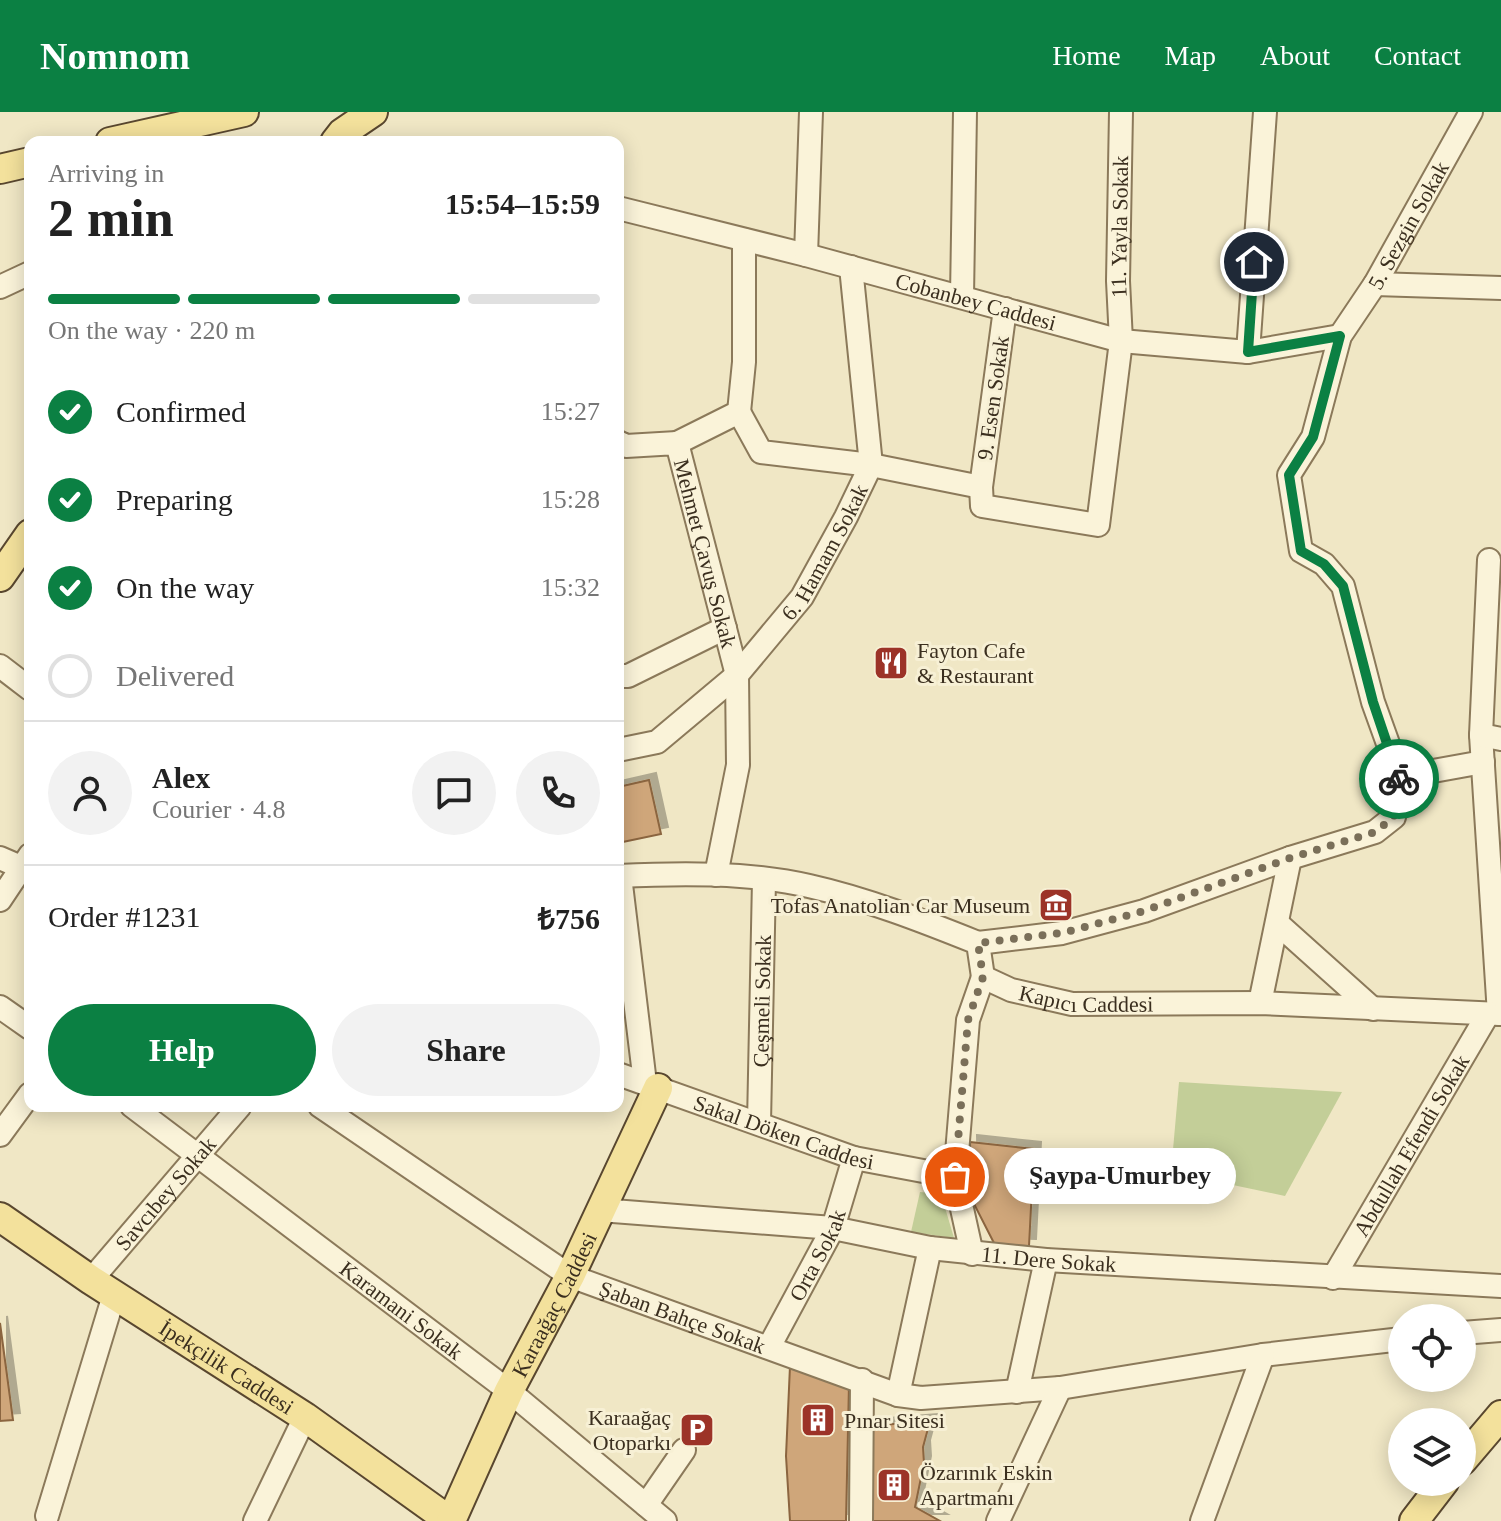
<!DOCTYPE html>
<meta charset="utf-8">
<style>
body{margin:0;font-family:Georgia,serif;background:#f2f2f2;color:#222;height:100vh;display:flex;flex-direction:column;font-size:30px;white-space:nowrap}
*{box-sizing:border-box;margin:0}
p{font-size:26px;color:#767676}
.icon{flex:none;width:44px;height:44px;fill:none;stroke:currentColor;stroke-width:2;stroke-linecap:round;stroke-linejoin:round}
.map{position:relative;flex:1;overflow:hidden}
.details{position:absolute;left:24px;top:24px;width:600px;height:976px;display:flex;flex-direction:column;background:#fff;border-radius:16px;box-shadow:0 4px 20px #0003}
.details>*{flex:none}
.controls{position:absolute;left:1388px;top:1192px;display:grid;gap:16px}
.controls a{display:grid;place-items:center;width:88px;height:88px;border-radius:50%;background:#fff;box-shadow:0 4px 20px #0003;font-size:40px}
.pin{position:absolute;display:grid;place-items:center;width:68px;height:68px;color:#fff;margin:-34px;border:4px solid #fff;border-radius:50%;box-shadow:0 2px 8px #0007}
.courier{position:absolute;display:grid;place-items:center;width:80px;height:80px;margin:-40px;border:6px solid #0b8043;border-radius:50%;background:#fff;color:#222;box-shadow:0 2px 10px #0007}
.bubble{position:absolute;height:56px;border-radius:28px;background:#fff;box-shadow:0 4px 20px #0003;font-size:26px;font-weight:700;line-height:56px;text-align:center}
.headline em{font-style:normal;font-weight:700}
.headline div{display:flex;flex-direction:column-reverse}
.headline{display:flex;align-items:center;justify-content:space-between;height:136px;padding:0 24px}
h1{font-size:52px;font-weight:700;line-height:60px}
.bar{display:grid;grid-template-columns:repeat(4,1fr);gap:12px 8px;align-content:center;height:96px;padding:0 24px}
.bar i{height:10px;border-radius:6px;background:#e0e0e0}
.bar .selected{background:#0b8043}
.bar p{grid-column:span 4}
.line{display:flex;align-items:center;gap:20px;padding:0 24px;border-top:2px solid #e0e0e0}
.line div{flex:1}
.round{display:grid;place-items:center;flex:none;width:84px;height:84px;border-radius:42px;background:#f2f2f2}
ol{padding:0 24px;list-style:none}
li{display:flex;align-items:center;gap:24px;height:88px}
li p{margin-inline-start:auto}
li .icon{padding:8px;border-radius:50%;background:#0b8043;color:#fff;stroke-width:4}
li:last-child{color:#767676}
li i{width:44px;height:44px;border:4px solid #e0e0e0;border-radius:50%}
.button{display:flex;gap:16px;margin-top:auto;padding:16px 24px}
.button a{flex:1;height:92px;border-radius:48px;background:#0b8043;color:#fff;font-size:32px;font-weight:700;line-height:92px;text-align:center}
.button a+a{background:#f2f2f2;color:#222}
header{display:flex;align-items:center;gap:48px;box-sizing:border-box;height:112px;padding:0 40px;background:#0b8043;color:#fff}
header strong{font-size:38px}
nav{display:flex;gap:44px;margin-inline-start:auto;font-size:28px}
.map>svg:first-child{display:block}
.green{fill:#c3ce98}
.building{fill:#cfa67a;stroke:#8b653f;stroke-width:2;filter:url(#shadow)}
.lines{fill:none;stroke-linecap:round;stroke-linejoin:round}
.minor-casing{stroke:#8b795a;stroke-width:26}
.major-casing{stroke:#59472f;stroke-width:32}
.minor{stroke:#faf3d9;stroke-width:22}
.major{stroke:#f3e19c;stroke-width:28}
.done{stroke:#7a6f59;stroke-width:8;stroke-dasharray:0 14.4}
.route{stroke:#0b8043;stroke-width:10}
.labels{text-anchor:middle;dominant-baseline:central;stroke-width:6;stroke-linejoin:round;paint-order:stroke}
.street-label{font-size:22px;fill:#3b2f1f;stroke:#f7f0d5}
.poi-label{font-size:22px;fill:#3b2f1f;stroke:#f7f0d5;text-anchor:start}
</style>
<header>
<strong>Nomnom</strong>
<nav><a>Home</a><a>Map</a><a>About</a><a>Contact</a></nav>
</header>
<div class="map">
<svg width="1501" height="1409" viewBox="0 0 1501 1409">
<defs>
<filter id="shadow"><feDropShadow dx="7" dy="-7" stdDeviation="0" flood-color="#0004"/></filter>
</defs>
<rect width="100%" height="100%" fill="#f0e7c5"/>
<!-- green -->
<g class="green">
<path d="M1179 970 1342 980 1285 1084 1171 1060Z"/>
<path d="M920 1080 941 1082 954 1126 911 1120Z"/>
</g>
<!-- building -->
<g class="building">
<path d="M649 668 661 722 618 731V675Z"/>
<path d="M970 1030 1034 1037 1029 1134 995 1133 971 1086Z"/>
<path d="M0 1211 13 1308 0 1309Z"/>
<path d="M790 1254 849 1272 846 1409H790L786 1344Z"/>
<path d="M930 1309 923 1335 924 1351 915 1395 940 1409H869L870 1314Z"/>
</g>
<g class="lines">
<!-- minor casing -->
<g class="minor-casing">
<g id="minor">
<path id="s1" d="M618 96 806 143 1121 229 1248 240 1340 224"/>
<path d="M806 143 811 0"/>
<path d="M1375 172 1501 176"/>
<path d="M0 175 30 161"/>
<path d="M962 184 965 0"/>
<path id="s2" d="M1005 197 981 375 982 394 1098 413 1121 229 1118 169 1121 0"/>
<path d="M1248 240 1265 0"/>
<path d="M739 300 761 340 871 353 981 375"/>
<path id="s3" d="M618 330 626 334 677 331 737 563 738 653 716 763"/>
<path d="M677 331 739 300 744 250V128"/>
<path d="M1489 448 1481 623 1499 902"/>
<path d="M0 554 30 577"/>
<path d="M618 564H628L725 516"/>
<path d="M1481 623 1501 627"/>
<path id="s4" d="M618 638 657 630 737 563 802 485 846 405 871 353 851 155"/>
<path d="M1400 665 1483 650"/>
<path d="M0 746 30 759"/>
<path id="s5" d="M618 764C680 761 748 760 809 774 867 787 923 809 978 831L983 865 1011 878 1072 892 1260 891 1501 902"/>
<path d="M620 764 645 971"/>
<path d="M0 788 30 743"/>
<path d="M1277 811 1373 897"/>
<path id="s6" d="M978 831 1062 821 1144 799 1290 746 1375 720 1394 705 1400 665 1373 590 1343 474 1324 452 1301 439 1289 363 1313 325 1340 224 1375 172 1471 0"/>
<path d="M1260 891 1290 746"/>
<path d="M0 895 30 916"/>
<path id="s7" d="M618 962 854 1046 955 1065"/>
<path id="s8" d="M132 994 509 1279 665 1409"/>
<path id="s9" d="M320 994 570 1164 898 1283 921 1286 1060 1276 1263 1243 1402 1227"/>
<path id="s10" d="M759 1011 764 768"/>
<path d="M0 1023 30 982"/>
<path id="s11" d="M600 1098 833 1116 930 1136 1046 1148 1501 1174"/>
<path d="M972 1142 955 1065 968 908 983 865"/>
<path id="s12" d="M1333 1166 1488 902"/>
<path id="s13" d="M91 1168 240 994"/>
<path d="M1462 1221 1501 1218"/>
<path id="s14" d="M769 1235 833 1116 854 1046"/>
<path d="M1017 1280 1046 1148"/>
<path d="M898 1283 930 1136"/>
<path d="M646 1393 684 1338"/>
<path d="M47 1404 114 1183"/>
<path d="M255 1409 305 1305"/>
<path d="M861 1409 862 1268"/>
<path d="M998 1409 1060 1276"/>
<path d="M1202 1409 1263 1243"/>
</g>
</g>
<!-- major casing -->
<g class="major-casing">
<g id="major">
<path d="M110 30 244 0"/>
<path d="M335 30 342 21 373 0"/>
<path d="M0 57 30 50"/>
<path d="M0 465 30 422"/>
<path id="s15" d="M0 1105 91 1168 305 1305 450 1409"/>
<path d="M1462 1349 1501 1303"/>
<path id="s16" d="M451 1409 509 1279 570 1164 658 976"/>
<path d="M1414 1409 1444 1370"/>
</g>
</g>
<!-- minor -->
<use href="#minor" class="minor"/>
<!-- major -->
<use href="#major" class="major"/>
</g>
<g class="lines">
<!-- done -->
<path class="done" d="M955 1065 968 908 983 865 978 831 1062 821 1144 799 1290 746 1375 720 1394 705 1399 667"/>
<!-- route -->
<path class="route" d="M1254 150 1248 240 1340 224 1313 325 1289 363 1301 439 1324 452 1343 474 1373 590 1399 667"/>
</g>
<!-- icons -->
<defs>
<g id="restaurant-square" transform="scale(1.8)"><rect x="-9" y="-9" width="18" height="18" rx="4" fill="#9c3328" stroke="#f7f0d5"/><path d="M-5-6h1v4h1v-4h1v4h1v-4h1v5L-1.5 .5V6h-2V.5L-5-1ZM5-6V6H3V1.5H1.5Q1.5-4 5-6Z" fill="#fff"/></g>
<g id="museum-square" transform="scale(1.8)"><rect x="-9" y="-9" width="18" height="18" rx="4" fill="#9c3328" stroke="#f7f0d5"/><path d="M0-6L6-3V-2H-6V-3ZM-5-1h2V3h-2ZM-1-1h2V3h-2ZM3-1h2V3H3ZM-6 4H6V6H-6Z" fill="#fff"/></g>
<g id="building-square" transform="scale(1.8)"><rect x="-9" y="-9" width="18" height="18" rx="4" fill="#9c3328" stroke="#f7f0d5"/><path d="M-4-6H4V6H1V3H-1V6H-4ZM-2.5-4.3h1.7v1.8h-1.7ZM.8-4.3h1.7v1.8H.8ZM-2.5-1h1.7V.8h-1.7ZM.8-1h1.7V.8H.8Z" fill="#fff"/></g>
<g id="parking-square" transform="scale(1.8)"><rect x="-9" y="-9" width="18" height="18" rx="4" fill="#9c3328" stroke="#f7f0d5"/><path d="M-3.5-5.5H1a3.5 3.5 0 0 1 0 7H-1V5.5H-3.5ZM-1-3.4V-.6H.8a1.4 1.4 0 0 0 0-2.8Z" fill="#fff"/></g>
</defs>
<g fill-rule="evenodd">
<use href="#restaurant-square" x="891" y="551"/>
<use href="#museum-square" x="1056" y="793"/>
<use href="#building-square" x="818" y="1308"/>
<use href="#parking-square" x="697" y="1318"/>
<use href="#building-square" x="894" y="1373"/>
</g>
<g class="labels">
<!-- street labels -->
<g class="street-label">
<text stroke="none"><textPath href="#s6" startOffset="1090">5. Sezgin Sokak</textPath></text>
<text stroke="none"><textPath href="#s2" startOffset="616">11. Yayla Sokak</textPath></text>
<text stroke="none"><textPath href="#s1" startOffset="370">Cobanbey Caddesi</textPath></text>
<text transform="translate(993 286) rotate(-82)">9. Esen Sokak</text>
<text stroke="none"><textPath href="#s4" startOffset="296">6. Hamam Sokak</textPath></text>
<text stroke="none"><textPath href="#s3" startOffset="174">Mehmet Çavuş Sokak</textPath></text>
<text stroke="none"><textPath href="#s5" startOffset="512">Kapıcı Caddesi</textPath></text>
<text stroke="none"><textPath href="#s10" startOffset="122">Çeşmeli Sokak</textPath></text>
<text stroke="none"><textPath href="#s7" startOffset="176">Sakal Döken Caddesi</textPath></text>
<text stroke="none"><textPath href="#s12" startOffset="154">Abdullah Efendi Sokak</textPath></text>
<text stroke="none"><textPath href="#s13" startOffset="114">Savcıbey Sokak</textPath></text>
<text stroke="none"><textPath href="#s14" startOffset="104">Orta Sokak</textPath></text>
<text stroke="none"><textPath href="#s11" startOffset="452">11. Dere Sokak</textPath></text>
<text stroke="none"><textPath href="#s16" startOffset="240">Karaağaç Caddesi</textPath></text>
<text stroke="none"><textPath href="#s8" startOffset="338">Karamani Sokak</textPath></text>
<text stroke="none"><textPath href="#s9" startOffset="422">Şaban Bahçe Sokak</textPath></text>
<text stroke="none"><textPath href="#s15" startOffset="272">İpekçilik Caddesi</textPath></text>
</g>
<!-- poi labels -->
<g class="poi-label">
<text x="917" y="538">Fayton Cafe<tspan x="917" dy="25">&amp; Restaurant</tspan></text>
<text x="1030" y="793" text-anchor="end">Tofas Anatolian Car Museum</text>
<text x="671" y="1305" text-anchor="end">Karaağaç<tspan x="671" dy="25">Otoparkı</tspan></text>
<text x="844" y="1308">Pınar Sitesi</text>
<text x="920" y="1360">Özarınık Eskin<tspan x="920" dy="25">Apartmanı</tspan></text>
</g>
</g>
</svg>
<div class="controls">
<a><svg class="icon" aria-label="locate" viewBox="0 0 24 24"><circle cx="12" cy="12" r="6"/><path d="M12 2v4M12 18v4M2 12h4M18 12h4"/></svg></a>
<a><svg class="icon" aria-label="layers" viewBox="0 0 24 24"><path d="M12 4l9 5-9 5-9-5zM3 14l9 5 9-5"/></svg></a>
</div>
<div class="pin" style="left:955px;top:1065px;background:#ea580c"><svg class="icon" aria-label="bag" viewBox="0 0 24 24"><path d="M5 8h14l-1 12H6zM9 8a3 3 0 0 1 6 0"/></svg></div>
<div class="pin" style="left:1254px;top:150px;background:#1f2937"><svg class="icon" aria-label="home" viewBox="0 0 24 24"><path d="M3 11l9-7 9 7M6 9v11h12V9"/></svg></div>
<div class="courier" style="left:1399px;top:667px"><svg class="icon" aria-label="bike" viewBox="0 0 24 24"><circle cx="6" cy="16" r="4"/><circle cx="18" cy="16" r="4"/><path d="M6 16l4-8h5l3 8M10 8l3 8H6M13 5h3"/></svg></div>
<div class="bubble" style="left:1004px;top:1036px;width:232px">Şaypa-Umurbey</div>
<section class="details">
<div class="headline"><div><h1>2 min</h1><p>Arriving in</p></div><em>15:54–15:59</em></div>
<div class="bar"><i class="selected"></i><i class="selected"></i><i class="selected"></i><i></i><p>On the way · 220 m</p></div>
<ol>
<li><svg class="icon" aria-label="check" viewBox="0 0 24 24"><path d="M5 12l5 5 9-10"/></svg>Confirmed<p>15:27</p></li>
<li><svg class="icon" aria-label="check" viewBox="0 0 24 24"><path d="M5 12l5 5 9-10"/></svg>Preparing<p>15:28</p></li>
<li><svg class="icon" aria-label="check" viewBox="0 0 24 24"><path d="M5 12l5 5 9-10"/></svg>On the way<p>15:32</p></li>
<li><i></i>Delivered</li>
</ol>
<div class="line" style="height:144px"><a class="round"><svg class="icon" aria-label="person" viewBox="0 0 24 24"><circle cx="12" cy="8" r="4"/><path d="M4 21q1-7 8-7t8 7"/></svg></a><div><b>Alex</b><p>Courier · 4.8</p></div><a class="round"><svg class="icon" aria-label="chat" viewBox="0 0 24 24"><path d="M4 5h16v11H9l-5 4z"/></svg></a><a class="round"><svg class="icon" aria-label="phone" viewBox="0 0 24 24"><path d="M5 4h4l2 5-3 2q2 4 5 5l2-3 5 2v4C11 20 4 13 5 4z"/></svg></a></div>
<div class="line" style="height:104px"><div>Order #1231</div><b>₺756</b></div>
<div class="button"><a>Help</a><a>Share</a></div>
</section>
</div>
